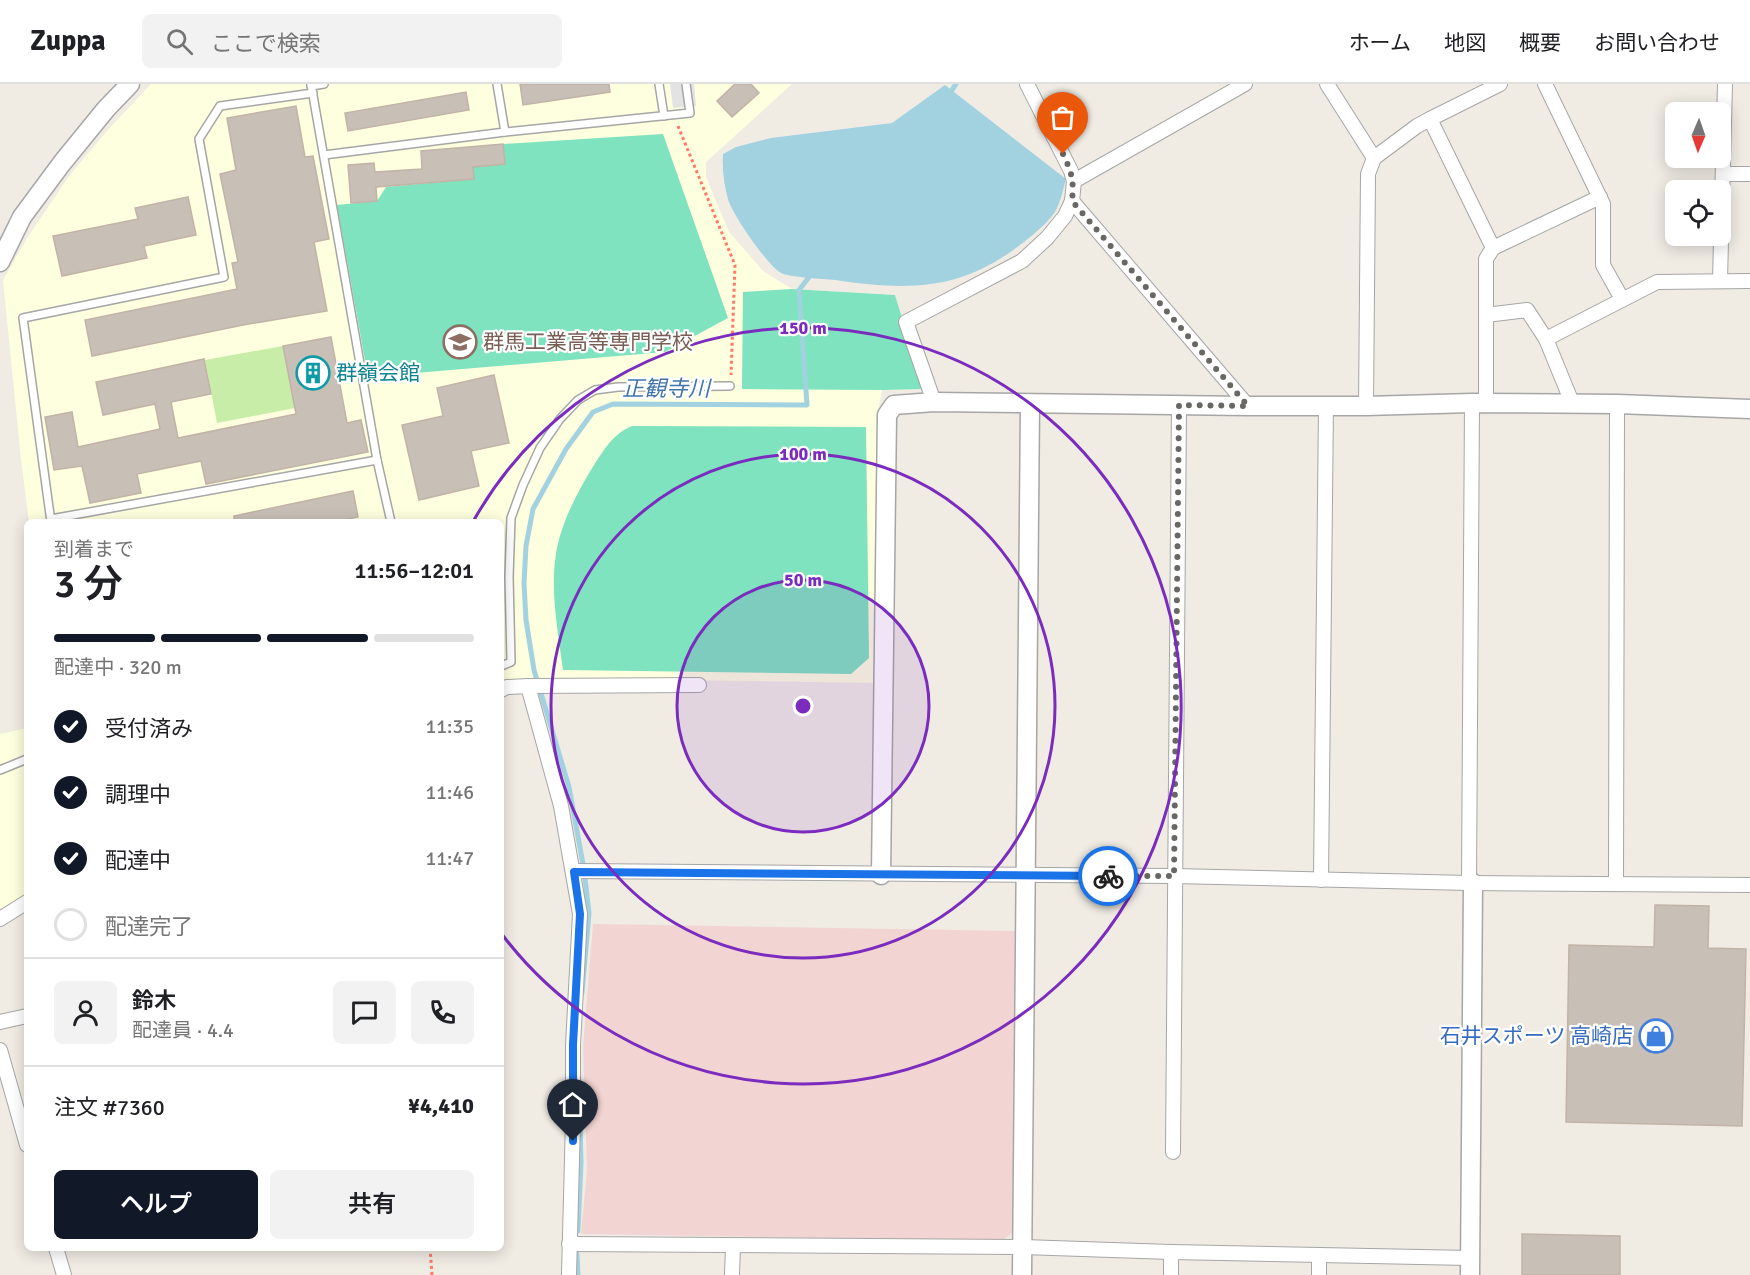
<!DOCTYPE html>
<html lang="ja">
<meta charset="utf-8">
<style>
body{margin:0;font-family:Signika,"Noto Sans JP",sans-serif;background:#f2f2f2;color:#202124;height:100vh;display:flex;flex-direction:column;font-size:22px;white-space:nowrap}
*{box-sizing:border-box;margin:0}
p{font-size:20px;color:#757577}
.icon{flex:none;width:33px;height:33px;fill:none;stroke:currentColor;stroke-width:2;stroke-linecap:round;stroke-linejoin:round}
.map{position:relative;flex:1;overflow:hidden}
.side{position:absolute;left:24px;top:435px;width:480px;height:732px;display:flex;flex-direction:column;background:#fff;border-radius:9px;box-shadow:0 3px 15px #0003}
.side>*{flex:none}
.needle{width:39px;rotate:182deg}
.fabs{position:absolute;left:1665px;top:18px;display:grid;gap:12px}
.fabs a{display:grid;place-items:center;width:66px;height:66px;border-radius:9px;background:#fff;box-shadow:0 3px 15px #0003;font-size:30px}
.pin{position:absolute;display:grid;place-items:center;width:51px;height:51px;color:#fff;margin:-62px -26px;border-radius:50% 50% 50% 0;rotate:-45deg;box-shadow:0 0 6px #0007}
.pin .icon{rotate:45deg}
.courier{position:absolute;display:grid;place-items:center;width:60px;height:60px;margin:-30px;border:4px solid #1a73e8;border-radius:50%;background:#fff;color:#222;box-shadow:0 2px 8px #0007}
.headline em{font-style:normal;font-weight:600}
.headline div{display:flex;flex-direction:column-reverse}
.headline{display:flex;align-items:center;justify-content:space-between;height:102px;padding:0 30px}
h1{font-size:39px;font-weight:600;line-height:45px}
.bar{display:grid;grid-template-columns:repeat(4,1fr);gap:9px 6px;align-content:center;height:72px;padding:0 30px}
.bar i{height:8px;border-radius:4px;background:#e0e0e0}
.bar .active{background:#111827}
.bar p{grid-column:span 4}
.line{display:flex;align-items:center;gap:15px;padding:0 30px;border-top:2px solid #e0e0e0}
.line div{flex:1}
.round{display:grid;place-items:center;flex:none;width:63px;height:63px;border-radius:9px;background:#f2f2f2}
ol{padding:0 30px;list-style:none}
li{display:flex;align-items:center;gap:18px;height:66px}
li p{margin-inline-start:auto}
li .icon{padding:6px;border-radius:50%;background:#111827;color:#fff;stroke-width:4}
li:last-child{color:#757577}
li i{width:33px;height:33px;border:3px solid #e0e0e0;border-radius:50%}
.button{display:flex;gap:12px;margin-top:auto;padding:12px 30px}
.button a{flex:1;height:69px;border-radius:9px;background:#111827;color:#fff;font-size:24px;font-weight:600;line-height:69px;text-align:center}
.button a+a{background:#f2f2f2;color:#202124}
header{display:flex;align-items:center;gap:36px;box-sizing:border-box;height:84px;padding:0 30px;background:#fff;border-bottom:2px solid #e0e0e0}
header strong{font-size:28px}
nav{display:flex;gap:33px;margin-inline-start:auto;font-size:21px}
.search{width:420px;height:54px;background:#f2f2f2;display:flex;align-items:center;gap:15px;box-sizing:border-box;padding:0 21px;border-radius:9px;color:#757577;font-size:22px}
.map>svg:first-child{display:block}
.commercial{fill:#f2d5d3}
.education{fill:#feffde}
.grass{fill:#c8eda8}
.pitch{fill:#7ee3be}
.parking{fill:#e3e3e3}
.water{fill:#a2d1e0}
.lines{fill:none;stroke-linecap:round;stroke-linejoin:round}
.stream{stroke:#a2d1e0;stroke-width:5}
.building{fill:#c8bfb7;stroke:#c2b3a6;stroke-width:1.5}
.service-casing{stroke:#a6a6a6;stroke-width:10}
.minor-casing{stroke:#a6a6a6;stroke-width:16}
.tertiary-casing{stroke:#a6a6a6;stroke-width:21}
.path{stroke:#ff7966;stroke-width:3;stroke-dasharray:3 3;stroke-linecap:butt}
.service{stroke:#fff;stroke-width:7}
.minor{stroke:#fff;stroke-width:14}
.tertiary{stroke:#fff;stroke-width:18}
.done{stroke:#686764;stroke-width:6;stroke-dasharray:0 10.8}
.route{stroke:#1a73e8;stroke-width:8}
.ring{fill:none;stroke:#7b2cbf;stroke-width:3}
.labels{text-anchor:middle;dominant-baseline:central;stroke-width:4.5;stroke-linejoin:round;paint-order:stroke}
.education-label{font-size:21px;fill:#785e54;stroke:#fff;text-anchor:start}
.culture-label{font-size:21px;fill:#0d838f;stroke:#fff;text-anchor:start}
.shop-label{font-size:21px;fill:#366cbe;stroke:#fff;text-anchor:end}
.water-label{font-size:22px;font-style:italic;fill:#4375ab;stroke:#fff}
.centre{fill:#7b2cbf;stroke:#fff;stroke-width:3}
.ring-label{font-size:18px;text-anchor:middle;font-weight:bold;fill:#7b2cbf;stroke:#fff;stroke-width:4.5;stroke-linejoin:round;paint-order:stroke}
</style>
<header>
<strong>Zuppa</strong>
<div class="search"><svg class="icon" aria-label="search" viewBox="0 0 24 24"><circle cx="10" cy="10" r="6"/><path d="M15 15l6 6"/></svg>ここで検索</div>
<nav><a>ホーム</a><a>地図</a><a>概要</a><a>お問い合わせ</a></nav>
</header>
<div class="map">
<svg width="1750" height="1191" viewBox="0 0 1750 1191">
<rect width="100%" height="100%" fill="#f0ece4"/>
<!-- commercial -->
<path class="commercial" d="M593 840 1018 847 1012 1149 1002 1157 581 1150 587 1086 583 963Z"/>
<!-- education -->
<g class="education">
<path d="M151 0H792L706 78V93L729 148 763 187 792 205 895 211 924 305 882 306 878 328 876 599 543 594 501 600V438H29L21 375 3 196 29 151 70 91 107 47Z"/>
<path d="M27 644V812L0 829V650Z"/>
</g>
<!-- grass -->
<path class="grass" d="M283 262 295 324 217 339 205 276Z"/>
<!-- pitch -->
<g class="pitch">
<path d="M663 50 728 234 665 268 368 293 337 121 377 117 386 103 473 95V83L505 80 503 60Z"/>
<path d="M792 205 895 211 924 305 882 306 742 305 743 208Z"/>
<path d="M632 342 866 343 869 574 851 590 563 586C558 548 550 507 556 470 561 438 578 407 594 381 605 364 614 349 632 342Z"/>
</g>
<!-- parking -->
<path class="parking" d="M670 0H694L696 22 673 24Z"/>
<!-- water -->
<path class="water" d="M945 1 1066 95C1063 105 1061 117 1056 126 1051 136 1033 151 1024 158 962 207 910 207 835 196 823 195 789 193 781 189 767 181 732 130 728 115 724 100 722 85 723 70L736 63 771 54 892 39Z"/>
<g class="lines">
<!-- stream -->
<g class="stream">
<path d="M948 12 956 0"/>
<path d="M583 780 569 703 534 586 526 536 524 499 526 462 533 425 566 365 593 328 613 320 807 321 799 206 813 188"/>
<path d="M582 909 589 829 585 794"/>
<path d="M578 1147 581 1079 580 1032"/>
<path d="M577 1170 578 1191"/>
</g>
</g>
<!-- building -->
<g class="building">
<path d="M520 0H609L610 8 523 21Z"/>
<path d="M735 0H751L759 9 732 33 717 17Z"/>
<path d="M466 8 469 26 348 47 345 29Z"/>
<path d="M296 22 305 73 313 72 329 155 314 158 327 227 243 241 92 272 85 236 237 205 232 179 238 178 220 90 236 86 227 34Z"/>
<path d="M503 60 505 80 473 83 474 95 376 103 377 117 351 119 348 81 374 79 375 88 422 85 421 67Z"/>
<path d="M188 113 196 151 144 162 147 174 62 192 53 152 138 135 135 124Z"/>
<path d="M331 253 347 339 361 336 368 368 206 400 201 377 137 390 141 409 90 419 82 382 54 386 45 333 72 328 78 363 160 345 155 320 103 331 96 298 204 275 211 310 171 318 178 354 296 330 283 262Z"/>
<path d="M494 291 509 359 471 367 479 402 419 416 402 341 443 332 437 304Z"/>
<path d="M353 407 358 433 335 438H234V432Z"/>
<path d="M1655 821 1709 822 1708 864 1746 865 1742 1042 1566 1038 1569 861 1654 863Z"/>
<path d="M1522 1150 1620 1152V1191H1522Z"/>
</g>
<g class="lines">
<!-- service casing -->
<g class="service-casing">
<g id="service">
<path d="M311 0 377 376 391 438"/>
<path d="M497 0 505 48"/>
<path d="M659 0 664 32"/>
<path d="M311 2 324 0"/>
<path d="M324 71 505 48 690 29 686 0"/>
<path d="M51 435 377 376"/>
<path d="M51 438 23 234 224 193 199 55 220 22 313 9"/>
<path d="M501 582 511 578 509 493 511 434 523 401 540 364 560 335 578 316 595 306 618 303 730 302"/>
<path d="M0 686 27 675"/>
</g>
</g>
<!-- minor casing -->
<g class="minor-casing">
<g id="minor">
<path d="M1327 0 1374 74 1417 42 1430 35"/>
<path d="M1545 0 1603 120V181L1622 215"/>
<path d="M1724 90H1750"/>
<path d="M1074 97 1245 0"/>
<path d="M1072 117 1248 322"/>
<path d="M1493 164 1430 35 1500 0"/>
<path d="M1720 196 1725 0"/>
<path d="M1486 231 1527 226 1546 255 1573 321"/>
<path d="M1546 255 1657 198 1750 197"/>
<path d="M934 318 906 238 1022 177 1047 154 1065 132 1072 117 1074 97 1071 87 1027 0"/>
<path d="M1486 319V175L1493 164 1600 113"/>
<path d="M1366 322 1368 90 1374 74"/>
<path d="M528 602 699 601"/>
<path d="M501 606 507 603 528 602 561 722 580 830 573 961V1036L569 1191"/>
<path d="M574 787 1174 792 1469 799 1750 801"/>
<path d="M1321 796 1326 321"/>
<path d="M1469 799 1472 319"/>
<path d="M1616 800 1617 320"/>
<path d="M0 835 27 818"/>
<path d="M0 938 27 932"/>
<path d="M0 966 27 1061"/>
<path d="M1173 1068 1179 321"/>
<path d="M569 1160 1023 1163 1171 1168 1470 1174"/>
<path d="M56 1164 64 1191"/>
<path d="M732 1191 733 1163"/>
<path d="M1171 1191V1168"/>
<path d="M1319 1191V1171"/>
</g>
</g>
<!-- tertiary casing -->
<g class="tertiary-casing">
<g id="tertiary">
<path d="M0 178 22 133 62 79 106 25 130 0"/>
<path d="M881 791 887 331 894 321 934 318 1248 322H1366L1472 319 1617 320 1750 325"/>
<path d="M1022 1191 1030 320"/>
<path d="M1470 1191 1473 799"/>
</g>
</g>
<!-- path -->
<g class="path">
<path d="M678 42 735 181 731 291"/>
<path d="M430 1164 432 1191"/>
</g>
<!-- service -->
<use href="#service" class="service"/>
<!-- minor -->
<use href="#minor" class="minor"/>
<!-- tertiary -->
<use href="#tertiary" class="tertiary"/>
</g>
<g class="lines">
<!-- done -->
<path class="done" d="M1063 70C1072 89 1074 96 1072 117L1248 322 1179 321 1174 792H1108"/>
<!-- route -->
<path class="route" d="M573 1057V961L580 830 574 788 1108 792"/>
</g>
<!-- distance rings -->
<circle cx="803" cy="622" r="126" fill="#7b2cbf" fill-opacity=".12"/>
<g class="ring">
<circle cx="803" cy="622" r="126"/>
<circle cx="803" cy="622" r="252"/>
<path d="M474 436A378 378 0 1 1 501 849"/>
</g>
<!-- icons -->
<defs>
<g id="university-ring" transform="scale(1.725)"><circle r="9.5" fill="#fff" stroke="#8d6e63" stroke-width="1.5"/><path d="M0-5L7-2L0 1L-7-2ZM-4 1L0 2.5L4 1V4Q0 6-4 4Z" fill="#8d6e63"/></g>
<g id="building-ring" transform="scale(1.725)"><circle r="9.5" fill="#fff" stroke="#0f9aa8" stroke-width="1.5"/><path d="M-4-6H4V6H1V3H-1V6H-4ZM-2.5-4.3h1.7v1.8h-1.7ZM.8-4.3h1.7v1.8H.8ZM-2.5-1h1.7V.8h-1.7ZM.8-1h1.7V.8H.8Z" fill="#0f9aa8"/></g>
<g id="shop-ring" transform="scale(1.725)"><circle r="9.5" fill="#fff" stroke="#3f7fe0" stroke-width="1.5"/><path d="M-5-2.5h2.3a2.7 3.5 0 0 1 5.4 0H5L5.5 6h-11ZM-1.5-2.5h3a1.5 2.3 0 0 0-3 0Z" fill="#3f7fe0"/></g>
</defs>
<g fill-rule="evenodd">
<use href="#university-ring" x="460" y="258"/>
<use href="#building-ring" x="313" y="289"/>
<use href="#shop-ring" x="1656" y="952"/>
</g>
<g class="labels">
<!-- education labels -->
<g class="education-label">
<text x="483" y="258">群馬工業高等専門学校</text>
</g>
<!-- culture labels -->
<g class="culture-label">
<text x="336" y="289">群嶺会館</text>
</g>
<!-- shop labels -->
<g class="shop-label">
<text x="1633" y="952">石井スポーツ 高崎店</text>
</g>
<!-- water labels -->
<g class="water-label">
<text x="666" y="304">正観寺川</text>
</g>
</g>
<circle cx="803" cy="622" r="9" class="centre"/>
<g class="ring-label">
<text x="803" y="250">150 m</text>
<text x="803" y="376">100 m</text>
<text x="803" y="502">50 m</text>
</g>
</svg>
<div class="fabs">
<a><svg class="needle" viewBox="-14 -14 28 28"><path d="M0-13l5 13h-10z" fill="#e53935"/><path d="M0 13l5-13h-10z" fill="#757577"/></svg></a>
<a><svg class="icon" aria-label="locate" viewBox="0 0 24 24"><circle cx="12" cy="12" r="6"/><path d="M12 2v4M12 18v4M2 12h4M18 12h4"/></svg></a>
</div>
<div class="pin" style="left:1063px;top:70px;background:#ea580c"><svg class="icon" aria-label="bag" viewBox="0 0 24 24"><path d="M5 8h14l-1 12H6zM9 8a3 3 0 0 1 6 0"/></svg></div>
<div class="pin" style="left:573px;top:1057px;background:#1f2937"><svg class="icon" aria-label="home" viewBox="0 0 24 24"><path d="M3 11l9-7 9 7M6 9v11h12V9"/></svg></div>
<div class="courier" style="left:1108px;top:792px"><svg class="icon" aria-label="bike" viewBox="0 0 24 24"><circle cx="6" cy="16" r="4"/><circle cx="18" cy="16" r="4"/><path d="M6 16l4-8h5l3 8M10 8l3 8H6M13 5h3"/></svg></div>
<section class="side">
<div class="headline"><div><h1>3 分</h1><p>到着まで</p></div><em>11:56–12:01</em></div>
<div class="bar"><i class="active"></i><i class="active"></i><i class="active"></i><i></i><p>配達中 · 320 m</p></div>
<ol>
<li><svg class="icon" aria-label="check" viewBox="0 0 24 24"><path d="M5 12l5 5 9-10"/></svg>受付済み<p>11:35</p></li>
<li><svg class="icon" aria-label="check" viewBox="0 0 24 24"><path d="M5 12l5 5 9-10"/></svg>調理中<p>11:46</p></li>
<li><svg class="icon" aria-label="check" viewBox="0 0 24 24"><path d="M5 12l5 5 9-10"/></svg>配達中<p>11:47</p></li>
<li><i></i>配達完了</li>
</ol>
<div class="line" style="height:108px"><a class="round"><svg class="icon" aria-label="person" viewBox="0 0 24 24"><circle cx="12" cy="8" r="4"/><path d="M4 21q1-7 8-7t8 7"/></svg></a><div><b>鈴木</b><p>配達員 · 4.4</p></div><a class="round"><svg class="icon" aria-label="chat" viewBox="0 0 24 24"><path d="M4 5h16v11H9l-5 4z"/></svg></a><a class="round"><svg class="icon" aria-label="phone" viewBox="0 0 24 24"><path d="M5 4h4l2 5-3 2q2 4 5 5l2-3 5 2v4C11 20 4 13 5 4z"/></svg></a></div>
<div class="line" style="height:78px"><div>注文 #7360</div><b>¥4,410</b></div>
<div class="button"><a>ヘルプ</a><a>共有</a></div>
</section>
</div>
